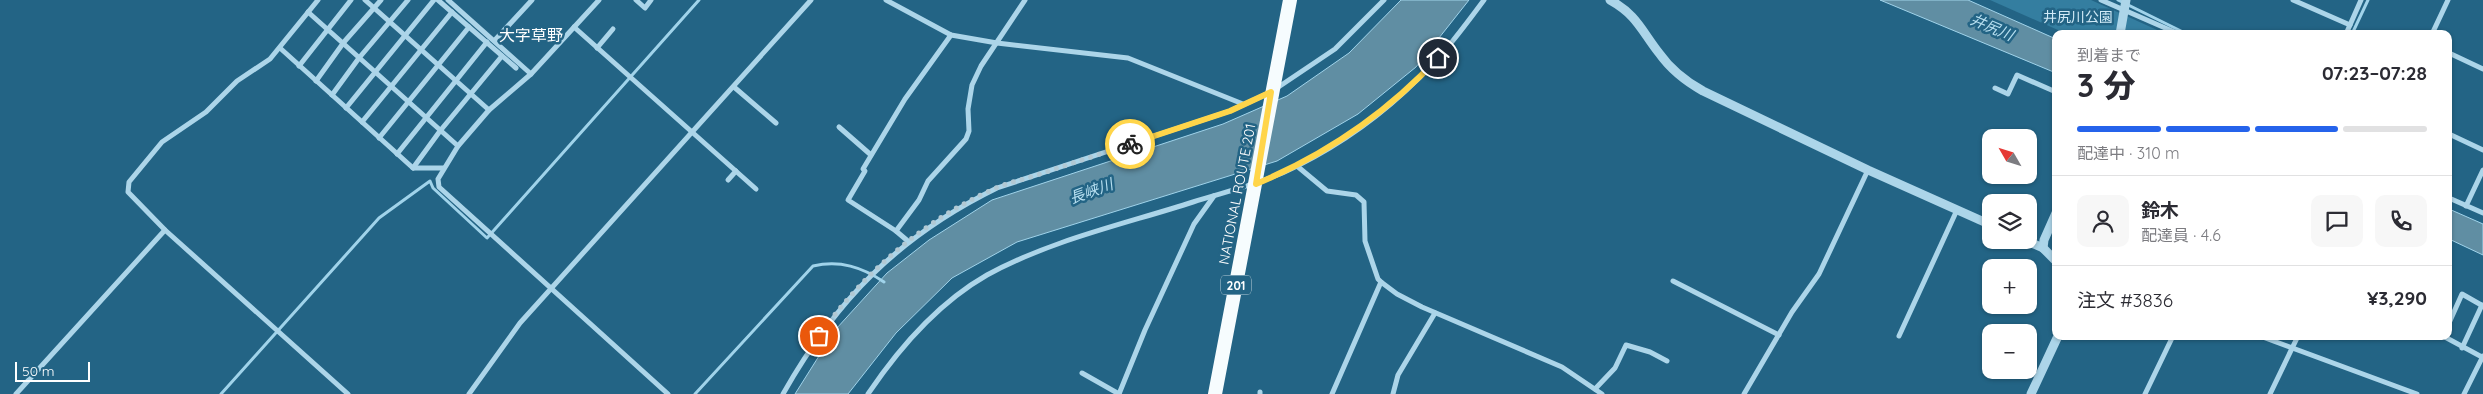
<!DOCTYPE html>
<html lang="ja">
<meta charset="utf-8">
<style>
body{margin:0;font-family:Quicksand,"Noto Sans JP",sans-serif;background:#f7f7f7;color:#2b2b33;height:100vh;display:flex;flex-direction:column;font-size:19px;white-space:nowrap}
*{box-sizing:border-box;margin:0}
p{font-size:16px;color:#7c7c81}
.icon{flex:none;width:28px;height:28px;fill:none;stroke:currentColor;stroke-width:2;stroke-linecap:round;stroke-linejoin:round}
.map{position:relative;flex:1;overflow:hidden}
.drawer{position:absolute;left:2052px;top:30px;width:400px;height:310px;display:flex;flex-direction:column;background:#fff;border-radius:10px;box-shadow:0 1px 4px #0004}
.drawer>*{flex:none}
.needle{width:32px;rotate:309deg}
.fabs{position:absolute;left:1982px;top:129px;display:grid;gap:10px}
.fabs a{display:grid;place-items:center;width:55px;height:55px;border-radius:10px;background:#fff;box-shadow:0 1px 4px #0004;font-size:25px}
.scale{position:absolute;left:15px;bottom:12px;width:75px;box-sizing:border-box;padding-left:5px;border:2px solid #fff;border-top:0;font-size:14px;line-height:18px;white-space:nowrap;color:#fff;-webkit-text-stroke:4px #236485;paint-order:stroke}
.pin{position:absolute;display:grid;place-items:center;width:42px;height:42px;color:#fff;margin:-21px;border:2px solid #fff;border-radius:50%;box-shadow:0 1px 5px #0007}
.courier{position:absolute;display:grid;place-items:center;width:50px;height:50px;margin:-25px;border:4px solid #ffd54a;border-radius:50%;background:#fff;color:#222;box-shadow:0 1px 6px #0007}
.summary em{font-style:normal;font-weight:800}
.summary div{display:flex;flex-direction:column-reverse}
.summary{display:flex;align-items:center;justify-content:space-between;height:85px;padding:0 25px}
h1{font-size:32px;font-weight:800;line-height:38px}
.bar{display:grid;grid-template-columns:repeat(4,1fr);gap:8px 5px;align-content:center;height:60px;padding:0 25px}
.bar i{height:6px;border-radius:4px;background:#e1e1e2}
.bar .active{background:#2563eb}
.bar p{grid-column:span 4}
.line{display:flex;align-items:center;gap:12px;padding:0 25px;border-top:1px solid #e1e1e2}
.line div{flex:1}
.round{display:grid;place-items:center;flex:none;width:52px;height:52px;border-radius:10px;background:#f7f7f7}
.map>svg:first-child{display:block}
.green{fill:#347ea0}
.water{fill:#608ea3;stroke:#a0d3ea}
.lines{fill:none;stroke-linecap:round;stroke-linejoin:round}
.stream{stroke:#a0d3ea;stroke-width:3}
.minor{stroke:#acd5e9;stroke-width:5}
.tertiary{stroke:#acd5e9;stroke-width:9}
.trunk{stroke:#f6fcfe;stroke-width:14}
.done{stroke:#b2c9d4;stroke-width:5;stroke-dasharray:0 9}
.route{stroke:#ffd54a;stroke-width:6}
.labels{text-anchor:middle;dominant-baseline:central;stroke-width:5;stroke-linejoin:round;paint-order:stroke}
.shield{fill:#236485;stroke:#bdd0da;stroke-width:1}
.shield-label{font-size:12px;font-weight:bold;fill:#fff}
.park-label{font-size:14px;fill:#d0eaf7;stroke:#236485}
.street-label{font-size:14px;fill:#fff;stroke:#236485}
.water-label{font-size:15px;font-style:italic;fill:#b7dff0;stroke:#236485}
.quarter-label{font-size:16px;fill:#fff;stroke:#236485}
</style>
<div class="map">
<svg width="2483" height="394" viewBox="0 0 2483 394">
<rect width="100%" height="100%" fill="#236485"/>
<!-- green -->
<path class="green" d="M1990 0H2091L2166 34H2067Z"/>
<!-- water -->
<g class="water">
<path d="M1401 0H1469L1416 67 1358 114 1277 161 1017 242 952 278 896 333 848 394H795L836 329 887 273 929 240 992 200 1223 124 1287 96 1349 53Z"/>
<path d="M1880 0H1968L2056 39V73Z"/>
<path d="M2449 209 2483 224V255L2449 239Z"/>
</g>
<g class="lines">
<!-- stream -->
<g class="stream">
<path d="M2118 0 2187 34"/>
<path d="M2352 34 2368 0"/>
<path d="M221 394 379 218 430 181 433 188 487 238 699 0"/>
<path d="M695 394 813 266C840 260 862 267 884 282"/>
</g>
<!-- minor -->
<g class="minor">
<path d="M318 0 270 59 237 81 206 112 162 142 129 182 128 192 165 230 348 394"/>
<path d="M365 0 489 110"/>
<path d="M438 0 516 68"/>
<path d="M448 0 531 74"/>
<path d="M599 0 531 74 489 110 458 146 438 179 439 187 668 394"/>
<path d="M636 0 645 8 651 0"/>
<path d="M886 0 951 35 997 43 1128 58 1243 104"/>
<path d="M2101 0 2179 34"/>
<path d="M2293 0 2350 25"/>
<path d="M308 12 458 146"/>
<path d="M574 27 756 189"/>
<path d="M2346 34 2361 0"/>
<path d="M2432 34 2448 0"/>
<path d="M495 40 532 0"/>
<path d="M280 48 413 168H443"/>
<path d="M597 48 613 29"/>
<path d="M2449 53 2483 69"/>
<path d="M299 66 351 0"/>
<path d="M316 81 344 42 381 0"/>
<path d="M734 87 776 123"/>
<path d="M1995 88 2008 94 2017 75 2056 92"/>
<path d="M332 95 359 58 408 0"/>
<path d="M346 108 434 0"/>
<path d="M362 122 452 12"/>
<path d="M839 127 871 155"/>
<path d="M2449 134 2483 150"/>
<path d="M379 138 469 27"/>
<path d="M397 154 487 42"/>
<path d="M1297 166 1327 191 1356 195 1364 202 1365 241 1378 279 1381 282 1397 294 1422 307 1562 367 1602 394"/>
<path d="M413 168 440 131 502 56"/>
<path d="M728 180 736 171"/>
<path d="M2449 198 2483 213"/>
<path d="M2466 206 2483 170"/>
<path d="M896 231 919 200 928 181 966 139 969 131 968 109 972 85 981 66 1025 0"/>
<path d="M909 242 896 231 848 200 865 171 863 169 905 99 951 35"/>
<path d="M1673 281 1779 335"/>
<path d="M2449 323 2462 294 2483 306"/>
<path d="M1899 336 1957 210"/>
<path d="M2260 336 2417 394"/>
<path d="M2443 336 2482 357"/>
<path d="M2462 348 2482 305"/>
<path d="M1082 373 1119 394"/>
<path d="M1595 389 1615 368 1626 345 1650 352 1667 361"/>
<path d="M16 394 165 230"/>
<path d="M469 394 520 323 811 0"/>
<path d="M783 394C836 300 899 236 997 188L1230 111 1271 92 1335 49 1384 0"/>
<path d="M868 394C899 348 938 303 987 275 1051 240 1125 224 1193 202 1228 191 1264 183 1297 166 1341 144 1384 113 1419 78 1443 55 1464 27 1484 0"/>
<path d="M1119 394 1145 330 1194 224 1214 196"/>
<path d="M1260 394V392"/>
<path d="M1332 394 1381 282"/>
<path d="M1393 394 1398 375 1435 313"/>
<path d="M1744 394 1792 312 1819 274 1868 170"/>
<path d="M2145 394 2173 336"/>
<path d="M2270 394 2298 336"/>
<path d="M2464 394 2483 356"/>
</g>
<!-- tertiary -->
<g class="tertiary">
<path d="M1610 0C1637 15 1641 30 1659 53 1671 70 1685 81 1703 91L1868 170 1991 225"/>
<path d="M2120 34 2126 0"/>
<path d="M2025 240 2043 248 2056 261"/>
<path d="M2043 248 2044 240 2056 213"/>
<path d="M2031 394 2058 336"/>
</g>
<!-- trunk -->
<path class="trunk" d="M1215 394 1290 0"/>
</g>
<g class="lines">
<!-- done -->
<path class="done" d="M819 336C862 274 926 218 996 188 1010 182 1025 179 1040 174 1070 164 1100 154 1130 144"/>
<!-- route -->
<path class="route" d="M1130 144 1230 111 1271 92 1256 184C1325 155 1387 113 1438 58"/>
</g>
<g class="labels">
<!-- shield labels -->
<rect class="shield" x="1221" y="275.5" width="30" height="19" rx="4"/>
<g class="shield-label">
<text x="1236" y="285">201</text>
</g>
<!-- park labels -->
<g class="park-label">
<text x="2078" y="17">井尻川公園</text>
</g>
<!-- street labels -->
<g class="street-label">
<text transform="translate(1237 194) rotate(-79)">NATIONAL ROUTE 201</text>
</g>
<!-- water labels -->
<g class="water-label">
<text transform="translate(1992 27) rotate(23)">井尻川</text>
<text transform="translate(1091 191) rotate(-20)">長峡川</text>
</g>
<!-- quarter labels -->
<g class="quarter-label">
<text x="531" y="35">大字草野</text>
</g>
</g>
</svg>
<div class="fabs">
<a><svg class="needle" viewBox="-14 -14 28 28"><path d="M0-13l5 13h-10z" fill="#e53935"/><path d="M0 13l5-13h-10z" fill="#7c7c81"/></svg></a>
<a><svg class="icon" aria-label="layers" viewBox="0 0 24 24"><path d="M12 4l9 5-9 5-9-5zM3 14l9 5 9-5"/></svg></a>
<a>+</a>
<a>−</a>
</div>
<div class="scale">50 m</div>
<div class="pin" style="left:819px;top:336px;background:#ea580c"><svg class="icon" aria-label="bag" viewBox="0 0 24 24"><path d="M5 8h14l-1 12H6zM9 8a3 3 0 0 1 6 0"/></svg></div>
<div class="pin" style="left:1438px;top:58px;background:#1f2937"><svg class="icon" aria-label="home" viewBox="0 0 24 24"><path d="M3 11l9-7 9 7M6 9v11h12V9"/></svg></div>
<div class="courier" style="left:1130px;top:144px"><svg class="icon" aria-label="bike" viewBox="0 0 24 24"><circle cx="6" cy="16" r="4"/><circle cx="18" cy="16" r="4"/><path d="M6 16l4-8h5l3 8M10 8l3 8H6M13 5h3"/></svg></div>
<section class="drawer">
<div class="summary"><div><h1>3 分</h1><p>到着まで</p></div><em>07:23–07:28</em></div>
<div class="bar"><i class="active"></i><i class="active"></i><i class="active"></i><i></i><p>配達中 · 310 m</p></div>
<div class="line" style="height:90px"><a class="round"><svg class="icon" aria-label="person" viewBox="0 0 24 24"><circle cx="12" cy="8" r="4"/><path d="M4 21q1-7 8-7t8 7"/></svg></a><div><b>鈴木</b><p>配達員 · 4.6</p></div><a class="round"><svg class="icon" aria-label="chat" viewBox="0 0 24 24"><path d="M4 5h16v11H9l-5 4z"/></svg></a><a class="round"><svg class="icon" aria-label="phone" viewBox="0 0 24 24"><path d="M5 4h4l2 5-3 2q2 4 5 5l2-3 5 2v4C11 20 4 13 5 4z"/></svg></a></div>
<div class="line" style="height:65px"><div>注文 #3836</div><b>¥3,290</b></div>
</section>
</div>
